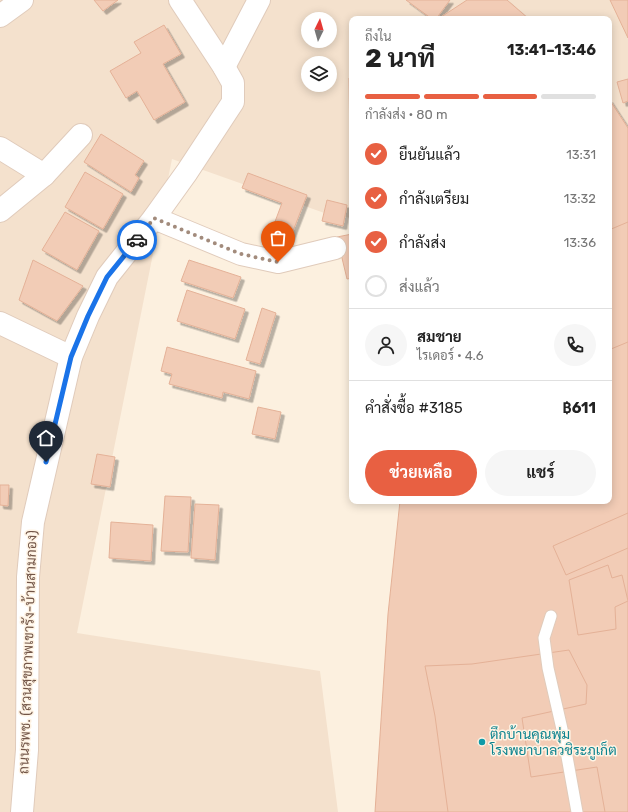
<!DOCTYPE html>
<html lang="th">
<meta charset="utf-8">
<style>
body{margin:0;font-family:Rubik,Sarabun,sans-serif;background:#f6f6f6;color:#222;height:100vh;display:flex;flex-direction:column;font-size:15px;white-space:nowrap}
*{box-sizing:border-box;margin:0}
p{font-size:13px;color:#767676}
.icon{flex:none;width:22px;height:22px;fill:none;stroke:currentColor;stroke-width:2;stroke-linecap:round;stroke-linejoin:round}
.map{position:relative;flex:1;overflow:hidden}
.side{position:absolute;left:349px;top:16px;width:263px;height:488px;display:flex;flex-direction:column;background:#fff;border-radius:8px;box-shadow:0 2px 10px #0003}
.side>*{flex:none}
.needle{width:26px;rotate:5deg}
.fabs{position:absolute;left:301px;top:12px;display:grid;gap:8px}
.fabs a{display:grid;place-items:center;width:36px;height:36px;border-radius:50%;background:#fff;box-shadow:0 2px 10px #0003;font-size:20px}
.pin{position:absolute;display:grid;place-items:center;width:34px;height:34px;color:#fff;margin:-41px -17px;border-radius:50% 50% 50% 0;rotate:-45deg;box-shadow:0 0 4px #0007}
.pin .icon{rotate:45deg}
.courier{position:absolute;display:grid;place-items:center;width:40px;height:40px;margin:-20px;border:3px solid #1a73e8;border-radius:50%;background:#fff;color:#222;box-shadow:0 1px 5px #0007}
.overview em{font-style:normal;font-weight:700}
.overview div{display:flex;flex-direction:column-reverse}
.overview{display:flex;align-items:center;justify-content:space-between;height:68px;padding:0 16px}
h1{font-size:26px;font-weight:700;line-height:30px}
.bar{display:grid;grid-template-columns:repeat(4,1fr);gap:6px 4px;align-content:center;height:48px;padding:0 16px}
.bar i{height:5px;border-radius:3px;background:#e0e0e0}
.bar .selected{background:#e86042}
.bar p{grid-column:span 4}
.line{display:flex;align-items:center;gap:10px;padding:0 16px;border-top:1px solid #e0e0e0}
.line div{flex:1}
.round{display:grid;place-items:center;flex:none;width:42px;height:42px;border-radius:21px;background:#f6f6f6}
ol{padding:0 16px;list-style:none}
li{display:flex;align-items:center;gap:12px;height:44px}
li p{margin-inline-start:auto}
li .icon{padding:4px;border-radius:50%;background:#e86042;color:#fff;stroke-width:4}
li:last-child{color:#767676}
li i{width:22px;height:22px;border:2px solid #e0e0e0;border-radius:50%}
.cta{display:flex;gap:8px;margin-top:auto;padding:8px 16px}
.cta a{flex:1;height:46px;border-radius:24px;background:#e86042;color:#fff;font-size:16px;font-weight:700;line-height:46px;text-align:center}
.cta a+a{background:#f6f6f6;color:#222}
.map>svg:first-child{display:block}
.residential{fill:#f4e1cd;fill-rule:evenodd}
.building{fill:#f2ccb6;stroke:#e4b197;filter:url(#shadow)}
.lines{fill:none;stroke-linecap:round;stroke-linejoin:round}
.service-casing{stroke:#e0cbbb;stroke-width:13}
.minor-casing{stroke:#e0cbbb;stroke-width:24}
.service{stroke:#fff;stroke-width:11}
.minor{stroke:#fff;stroke-width:22}
.done{stroke:#a28b7c;stroke-width:4;stroke-dasharray:0 7.2}
.route{stroke:#1a73e8;stroke-width:5}
.culture-dot{fill:#0f9aa8;stroke:#fff4e5;stroke-width:1.5}
.labels{text-anchor:middle;dominant-baseline:central;stroke-width:3;stroke-linejoin:round;paint-order:stroke}
.street-label{font-size:14px;fill:#725547;stroke:#fff4e5}
.culture-label{font-size:14px;fill:#0d838f;stroke:#fff4e5;text-anchor:start}
</style>
<div class="map">
<svg width="628" height="812" viewBox="0 0 628 812">
<defs>
<filter id="shadow"><feDropShadow dx="3.5" dy="3.5" stdDeviation="0" flood-color="#0004"/></filter>
</defs>
<rect width="100%" height="100%" fill="#fcf0df"/>
<!-- residential -->
<path class="residential" d="M0 0H628V812L609 501V19H352V218L330 215 172 159 77 633 320 671 338 812H0ZM308 19H330V41H308ZM308 63H330V85H308Z"/>
<!-- building -->
<g class="building">
<path d="M94 0H118L103 11Z"/>
<path d="M406 0H450L436 19H432Z"/>
<path d="M467 0H507L529 19H438Z"/>
<path d="M610 0H628V38Z"/>
<path d="M164 25 181 54 163 64 185 102 154 120 137 91 126 98 110 71 141 53 134 42Z"/>
<path d="M352 76V154L350 150 349 78Z"/>
<path d="M628 79V101L623 103 617 82Z"/>
<path d="M609 99 628 128V812H375L388 614 400 501H609Z"/>
<path d="M101 134 144 161 135 175 139 178 131 192 84 162Z"/>
<path d="M85 172 123 194 103 229 65 207Z"/>
<path d="M248 173 307 195 286 249 267 243 282 203 242 188Z"/>
<path d="M327 200 347 205 343 226 322 221Z"/>
<path d="M65 212 99 231 77 270 42 250Z"/>
<path d="M628 222V342L611 349 609 345V230Z"/>
<path d="M352 234V278L347 279 337 237Z"/>
<path d="M33 260 83 286 57 321 19 300Z"/>
<path d="M189 260 241 277 233 298 181 281Z"/>
<path d="M187 290 245 309 235 339 177 321Z"/>
<path d="M262 308 276 313 260 364 246 360Z"/>
<path d="M167 347 256 371 249 399 223 392 222 398 169 384 172 374 161 371Z"/>
<path d="M258 407 281 412 275 439 252 434Z"/>
<path d="M97 454 115 457 110 487 91 484Z"/>
<path d="M0 485H9L8 506 0 505Z"/>
<path d="M165 496 191 497 188 552 161 551Z"/>
<path d="M195 504 219 505 215 560 191 558Z"/>
<path d="M628 513V548L566 575 553 546Z"/>
<path d="M111 522 153 525 151 561 109 558Z"/>
<path d="M608 565 612 578 622 575 628 601 615 607 616 629 578 635 569 580Z"/>
<path d="M569 650 587 685 586 704 522 718 531 777 597 767 605 812H448L435 716 425 666 472 664Z"/>
</g>
<g class="lines">
<!-- service casing -->
<g class="service-casing">
<path id="service" d="M551 616 544 638 548 668 562 729 577 812"/>
</g>
<!-- minor casing -->
<g class="minor-casing">
<g id="minor">
<path d="M0 16 22 0"/>
<path d="M224 67 259 0"/>
<path d="M0 148 44 175"/>
<path d="M0 211 44 175 81 135"/>
<path d="M154 218 241 254 278 262 335 248"/>
<path d="M0 323 71 357"/>
<path d="M22 812 27 750 28 577 33 522 71 357 88 316 107 277 154 218 187 172 233 102V83L224 67 180 0"/>
</g>
</g>
<!-- service -->
<use href="#service" class="service"/>
<!-- minor -->
<use href="#minor" class="minor"/>
</g>
<g class="lines">
<!-- done -->
<path class="done" d="M137 240 154 218 241 254 278 262"/>
<!-- route -->
<path class="route" d="M46 462 71 357 88 316 107 277 137 240"/>
</g>
<!-- markers -->
<circle class="culture-dot" cx="482" cy="742" r="4"/>
<g class="labels">
<!-- street labels -->
<g class="street-label">
<text transform="translate(28 652) rotate(-88)">ถนนรพช. (สวนสุขภาพเขารัง-บ้านสามกอง)</text>
</g>
<!-- culture labels -->
<g class="culture-label">
<text x="490" y="734">ตึกบ้านคุณพุ่ม<tspan x="490" dy="16">โรงพยาบาลวชิระภูเก็ต</tspan></text>
</g>
</g>
</svg>
<div class="fabs">
<a><svg class="needle" viewBox="-14 -14 28 28"><path d="M0-13l5 13h-10z" fill="#e53935"/><path d="M0 13l5-13h-10z" fill="#767676"/></svg></a>
<a><svg class="icon" aria-label="layers" viewBox="0 0 24 24"><path d="M12 4l9 5-9 5-9-5zM3 14l9 5 9-5"/></svg></a>
</div>
<div class="pin" style="left:278px;top:262px;background:#ea580c"><svg class="icon" aria-label="bag" viewBox="0 0 24 24"><path d="M5 8h14l-1 12H6zM9 8a3 3 0 0 1 6 0"/></svg></div>
<div class="pin" style="left:46px;top:462px;background:#1f2937"><svg class="icon" aria-label="home" viewBox="0 0 24 24"><path d="M3 11l9-7 9 7M6 9v11h12V9"/></svg></div>
<div class="courier" style="left:137px;top:240px"><svg class="icon" aria-label="car" viewBox="0 0 24 24"><path d="M5 17H2v-5l4-1 3-4h7l3 4 3 1v5h-3M9 17h6M6 11h13"/><circle cx="7" cy="17" r="2"/><circle cx="17" cy="17" r="2"/></svg></div>
<section class="side">
<div class="overview"><div><h1>2 นาที</h1><p>ถึงใน</p></div><em>13:41–13:46</em></div>
<div class="bar"><i class="selected"></i><i class="selected"></i><i class="selected"></i><i></i><p>กำลังส่ง · 80 m</p></div>
<ol>
<li><svg class="icon" aria-label="check" viewBox="0 0 24 24"><path d="M5 12l5 5 9-10"/></svg>ยืนยันแล้ว<p>13:31</p></li>
<li><svg class="icon" aria-label="check" viewBox="0 0 24 24"><path d="M5 12l5 5 9-10"/></svg>กำลังเตรียม<p>13:32</p></li>
<li><svg class="icon" aria-label="check" viewBox="0 0 24 24"><path d="M5 12l5 5 9-10"/></svg>กำลังส่ง<p>13:36</p></li>
<li><i></i>ส่งแล้ว</li>
</ol>
<div class="line" style="height:72px"><a class="round"><svg class="icon" aria-label="person" viewBox="0 0 24 24"><circle cx="12" cy="8" r="4"/><path d="M4 21q1-7 8-7t8 7"/></svg></a><div><b>สมชาย</b><p>ไรเดอร์ · 4.6</p></div><a class="round"><svg class="icon" aria-label="phone" viewBox="0 0 24 24"><path d="M5 4h4l2 5-3 2q2 4 5 5l2-3 5 2v4C11 20 4 13 5 4z"/></svg></a></div>
<div class="line" style="height:52px"><div>คำสั่งซื้อ #3185</div><b>฿611</b></div>
<div class="cta"><a>ช่วยเหลือ</a><a>แชร์</a></div>
</section>
</div>
